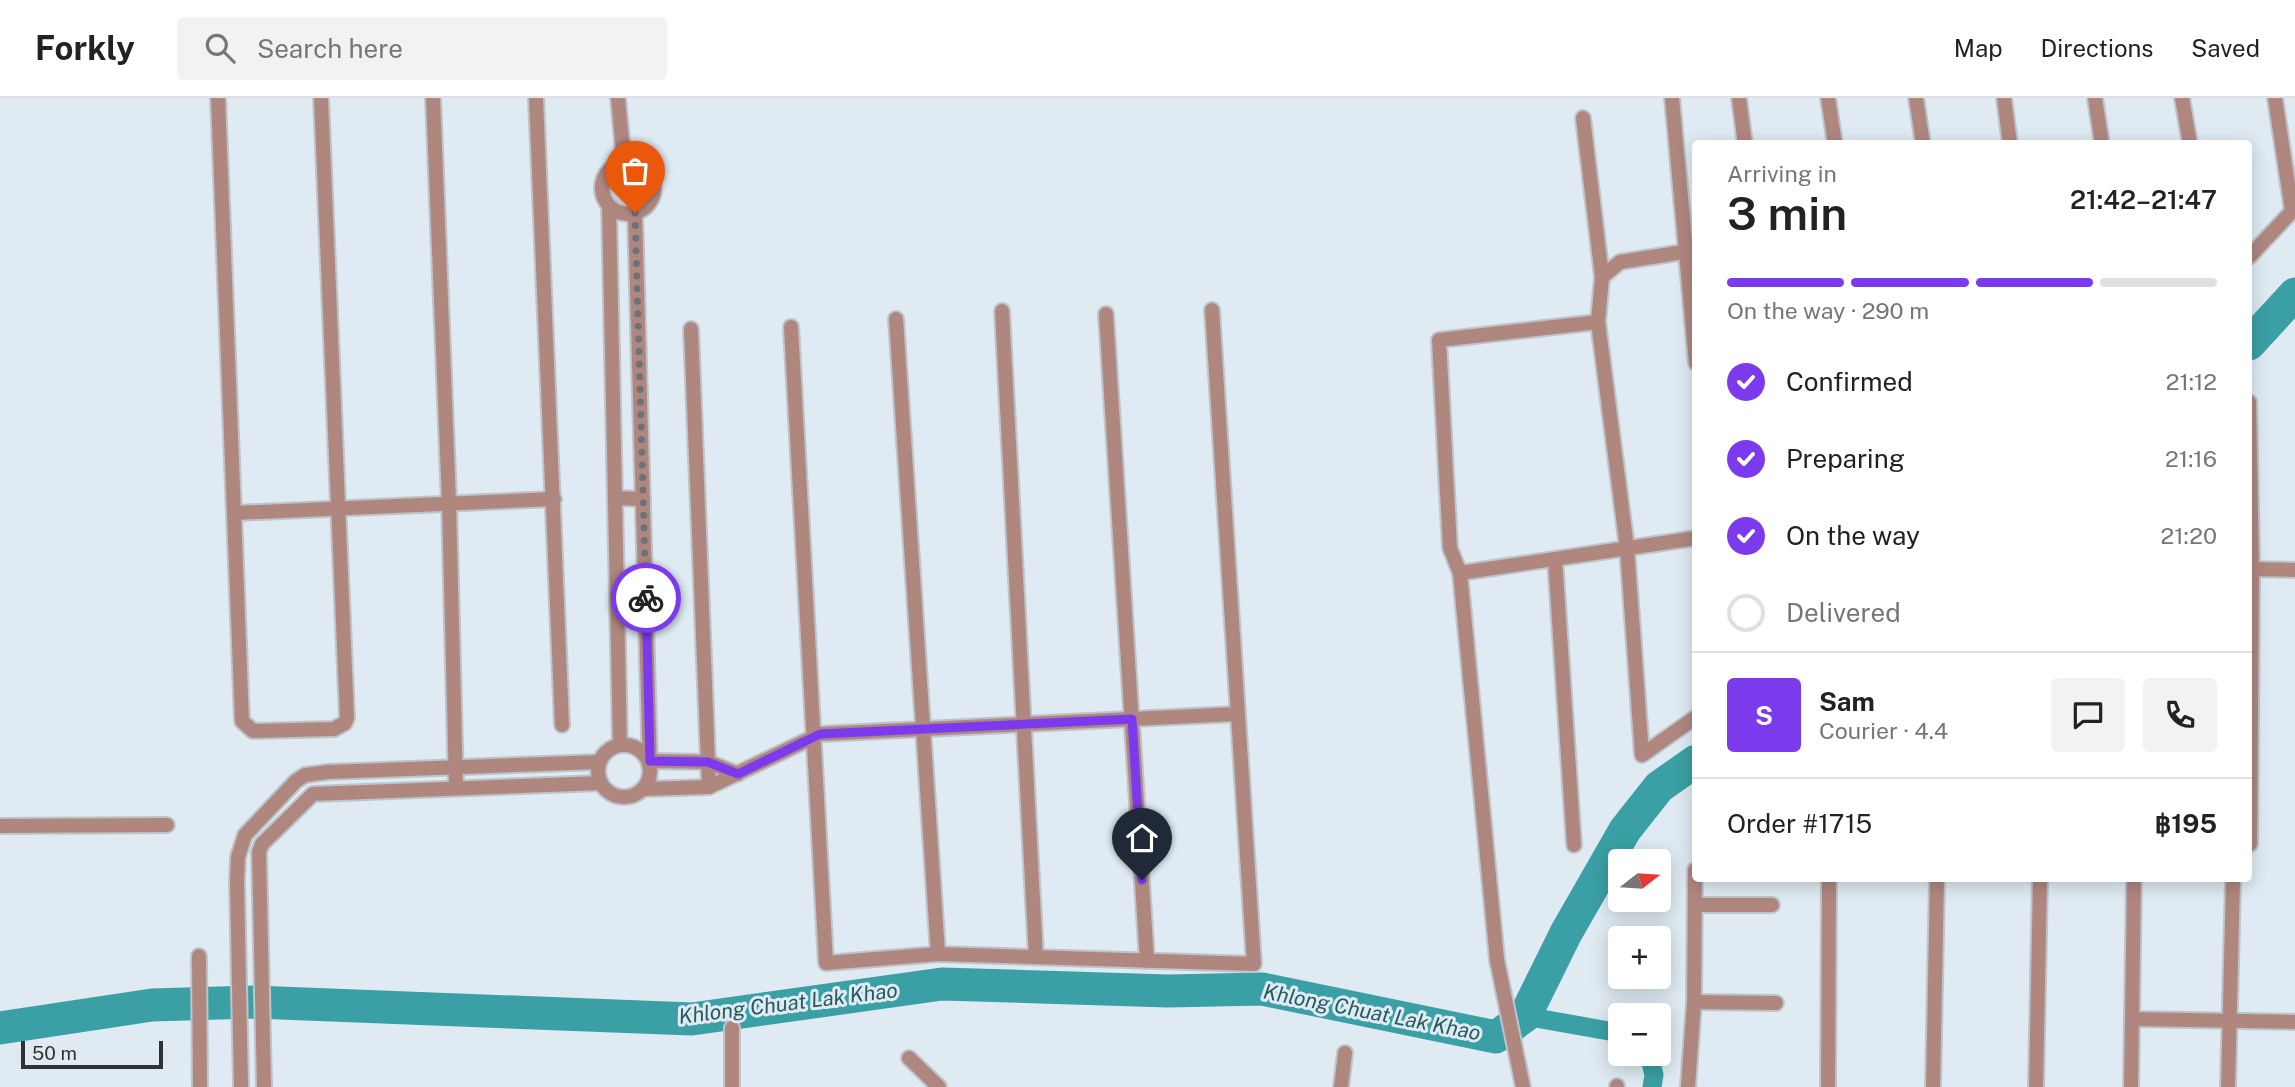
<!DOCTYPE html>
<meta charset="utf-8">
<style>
body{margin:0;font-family:"Public Sans",sans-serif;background:#f2f2f2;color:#222;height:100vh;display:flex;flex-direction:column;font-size:26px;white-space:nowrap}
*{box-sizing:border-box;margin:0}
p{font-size:23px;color:#767676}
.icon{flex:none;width:38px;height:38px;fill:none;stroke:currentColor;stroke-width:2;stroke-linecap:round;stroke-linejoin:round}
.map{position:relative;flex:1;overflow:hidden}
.drawer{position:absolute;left:1692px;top:42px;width:560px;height:742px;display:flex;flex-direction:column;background:#fff;border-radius:7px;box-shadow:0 4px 18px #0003}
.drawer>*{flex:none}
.needle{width:46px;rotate:73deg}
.controls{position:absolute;left:1608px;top:751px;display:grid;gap:14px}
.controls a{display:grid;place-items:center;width:63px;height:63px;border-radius:7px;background:#fff;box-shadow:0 4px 18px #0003;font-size:35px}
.scale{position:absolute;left:21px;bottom:18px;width:142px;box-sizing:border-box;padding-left:7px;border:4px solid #2e3235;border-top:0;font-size:19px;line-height:24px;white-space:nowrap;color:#2e3235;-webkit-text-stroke:5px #dfeaf2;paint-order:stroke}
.pin{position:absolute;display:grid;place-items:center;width:60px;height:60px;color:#fff;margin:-72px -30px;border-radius:50% 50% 50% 0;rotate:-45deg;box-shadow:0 0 7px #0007}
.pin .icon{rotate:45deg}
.courier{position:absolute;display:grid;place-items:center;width:70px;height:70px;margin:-35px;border:5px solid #7c3aed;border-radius:50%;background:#fff;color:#222;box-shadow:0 2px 9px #0007}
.head em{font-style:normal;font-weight:600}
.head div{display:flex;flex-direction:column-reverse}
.head{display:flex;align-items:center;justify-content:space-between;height:119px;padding:0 35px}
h1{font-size:46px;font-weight:600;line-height:52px}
.bar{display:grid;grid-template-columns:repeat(4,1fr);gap:10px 7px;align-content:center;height:84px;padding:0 35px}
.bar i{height:9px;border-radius:5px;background:#e0e0e0}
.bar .selected{background:#7c3aed}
.bar p{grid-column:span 4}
.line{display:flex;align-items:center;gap:18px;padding:0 35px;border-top:2px solid #e0e0e0}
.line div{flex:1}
.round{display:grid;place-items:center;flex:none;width:74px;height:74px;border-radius:7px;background:#f2f2f2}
ol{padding:0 35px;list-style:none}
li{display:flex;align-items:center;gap:21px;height:77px}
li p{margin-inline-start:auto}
li .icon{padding:7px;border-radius:50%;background:#7c3aed;color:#fff;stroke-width:4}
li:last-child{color:#767676}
li i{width:38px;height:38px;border:4px solid #e0e0e0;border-radius:50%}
header{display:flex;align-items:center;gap:42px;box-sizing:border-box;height:98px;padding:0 35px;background:#fff;border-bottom:2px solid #e0e0e0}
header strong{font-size:33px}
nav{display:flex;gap:38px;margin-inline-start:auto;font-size:24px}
.search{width:490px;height:63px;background:#f2f2f2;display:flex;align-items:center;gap:18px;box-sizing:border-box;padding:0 24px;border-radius:7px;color:#767676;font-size:26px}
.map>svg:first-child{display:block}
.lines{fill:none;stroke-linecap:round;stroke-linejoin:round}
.canal{stroke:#3aa0a5;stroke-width:19}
.river{stroke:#3aa0a5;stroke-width:33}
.minor-casing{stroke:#bcc5cc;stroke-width:18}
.minor{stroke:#b0877f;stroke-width:14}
.done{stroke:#6c7277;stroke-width:7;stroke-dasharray:0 12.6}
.route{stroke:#7c3aed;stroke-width:9}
.labels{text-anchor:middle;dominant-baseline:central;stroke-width:6;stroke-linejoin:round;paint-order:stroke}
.water-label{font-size:21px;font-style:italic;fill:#245c5f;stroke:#dfeaf2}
</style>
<header>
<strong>Forkly</strong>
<div class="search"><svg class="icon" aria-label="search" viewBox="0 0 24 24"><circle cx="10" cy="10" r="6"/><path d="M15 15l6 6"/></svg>Search here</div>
<nav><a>Map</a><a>Directions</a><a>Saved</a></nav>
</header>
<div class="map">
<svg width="2295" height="989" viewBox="0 0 2295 989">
<rect width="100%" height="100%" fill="#dfeaf2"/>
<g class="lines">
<!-- canal -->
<g class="canal">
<path d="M1525 918 1620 935"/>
<path d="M1649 956 1654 977 1652 989"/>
</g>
<!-- river -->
<g class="river">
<path d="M2249 246 2295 196"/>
<path d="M0 930 152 907 253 904 692 921 942 886 1168 893 1262 891 1496 939 1525 918 1566 835 1625 732 1659 689 1696 663"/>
</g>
<!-- minor casing -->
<g class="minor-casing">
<g id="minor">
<path d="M218 0 242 623 253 633 334 631 345 625 347 620 321 0"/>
<path d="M433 0 449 404 456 689"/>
<path d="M536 0 562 627"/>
<path d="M618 0 624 64"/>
<path d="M1672 0 1696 265"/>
<path d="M1739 0 1745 46"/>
<path d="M1828 0 1835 46"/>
<path d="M1916 0 1923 46"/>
<path d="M2004 0 2010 46"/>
<path d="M2095 0 2102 46"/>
<path d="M2182 0 2190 46"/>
<path d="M2275 0 2292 113"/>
<path d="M1583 20 1602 179"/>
<circle cx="628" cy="90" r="26"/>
<path d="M609 108 620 647"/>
<path d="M635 115 650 671"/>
<path d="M2249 159 2295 110"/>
<path d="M1002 213 1036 859"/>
<path d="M1106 216 1147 863"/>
<path d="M896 221 938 856"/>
<path d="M1598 224 1627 450 1642 657 1696 619"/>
<path d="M791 229 826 865 938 856 1254 866 1212 212"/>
<path d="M691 231 709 689"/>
<path d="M2249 304 2252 471 2250 746"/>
<path d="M616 400 643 401"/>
<path d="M235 415 554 401"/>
<path d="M1555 461 1574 747"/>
<path d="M2249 471 2295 472"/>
<path d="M1460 475 1450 450 1439 242 1598 224 1602 179 1620 164 1696 152"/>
<circle cx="624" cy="673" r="26"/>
<path d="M650 663 708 664 738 676"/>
<path d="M644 691 709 689 820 636 1236 616"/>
<path d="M0 728 167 727"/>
<path d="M1695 807H1772"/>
<path d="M199 858 200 989"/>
<path d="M1694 904 1776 905"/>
<path d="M2132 921 2295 924"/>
<path d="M732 930V989"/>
<path d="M909 960 939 989"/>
<path d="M241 989 237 783 238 759 245 737 296 683 305 677 328 674 599 664"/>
<path d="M264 989 259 754 262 746 313 696 601 685"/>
<path d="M1341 989 1345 955"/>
<path d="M1523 989 1497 862 1460 475 1696 440"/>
<path d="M1617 989V988"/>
<path d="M1688 989 1694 904 1695 772"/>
<path d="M1828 989 1829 780"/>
<path d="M1933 989 1937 780"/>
<path d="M2036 989 2040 780"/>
<path d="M2131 989 2134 780"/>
<path d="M2228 989 2233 781"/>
</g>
</g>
<!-- minor -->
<use href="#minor" class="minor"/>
</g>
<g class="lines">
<!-- done -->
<path class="done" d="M635 115 646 500"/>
<!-- route -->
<path class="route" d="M646 500 650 663 708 664 738 676 820 636 1132 621 1142 782"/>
</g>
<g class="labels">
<!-- water labels -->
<g class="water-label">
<text transform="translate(788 905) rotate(-7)">Khlong Chuat Lak Khao</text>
<text transform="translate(1372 914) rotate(11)">Khlong Chuat Lak Khao</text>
</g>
</g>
</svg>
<div class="controls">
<a><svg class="needle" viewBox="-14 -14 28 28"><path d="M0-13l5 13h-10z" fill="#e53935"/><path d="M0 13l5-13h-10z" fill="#767676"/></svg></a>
<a>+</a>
<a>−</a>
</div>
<div class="scale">50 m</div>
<div class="pin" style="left:635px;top:115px;background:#ea580c"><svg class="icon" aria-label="bag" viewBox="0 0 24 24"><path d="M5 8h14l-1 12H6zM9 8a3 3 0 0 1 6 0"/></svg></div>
<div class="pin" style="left:1142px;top:782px;background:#1f2937"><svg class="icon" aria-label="home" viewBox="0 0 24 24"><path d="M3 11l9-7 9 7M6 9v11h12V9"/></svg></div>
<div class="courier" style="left:646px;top:500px"><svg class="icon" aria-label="bike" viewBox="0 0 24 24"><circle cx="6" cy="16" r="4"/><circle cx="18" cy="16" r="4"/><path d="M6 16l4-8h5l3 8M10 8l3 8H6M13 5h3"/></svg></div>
<section class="drawer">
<div class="head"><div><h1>3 min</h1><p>Arriving in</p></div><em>21:42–21:47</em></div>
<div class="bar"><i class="selected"></i><i class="selected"></i><i class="selected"></i><i></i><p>On the way · 290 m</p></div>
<ol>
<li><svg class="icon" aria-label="check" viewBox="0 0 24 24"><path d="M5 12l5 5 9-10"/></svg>Confirmed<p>21:12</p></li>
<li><svg class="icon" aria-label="check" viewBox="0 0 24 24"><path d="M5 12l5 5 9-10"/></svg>Preparing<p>21:16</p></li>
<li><svg class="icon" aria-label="check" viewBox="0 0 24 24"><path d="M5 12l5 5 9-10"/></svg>On the way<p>21:20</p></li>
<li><i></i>Delivered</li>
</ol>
<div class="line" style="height:126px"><b class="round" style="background:#7c3aed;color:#fff">S</b><div><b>Sam</b><p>Courier · 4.4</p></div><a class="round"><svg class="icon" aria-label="chat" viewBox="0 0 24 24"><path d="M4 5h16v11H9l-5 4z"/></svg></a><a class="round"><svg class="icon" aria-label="phone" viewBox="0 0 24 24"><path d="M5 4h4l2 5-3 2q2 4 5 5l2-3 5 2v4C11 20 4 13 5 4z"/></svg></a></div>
<div class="line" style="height:91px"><div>Order #1715</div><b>฿195</b></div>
</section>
</div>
